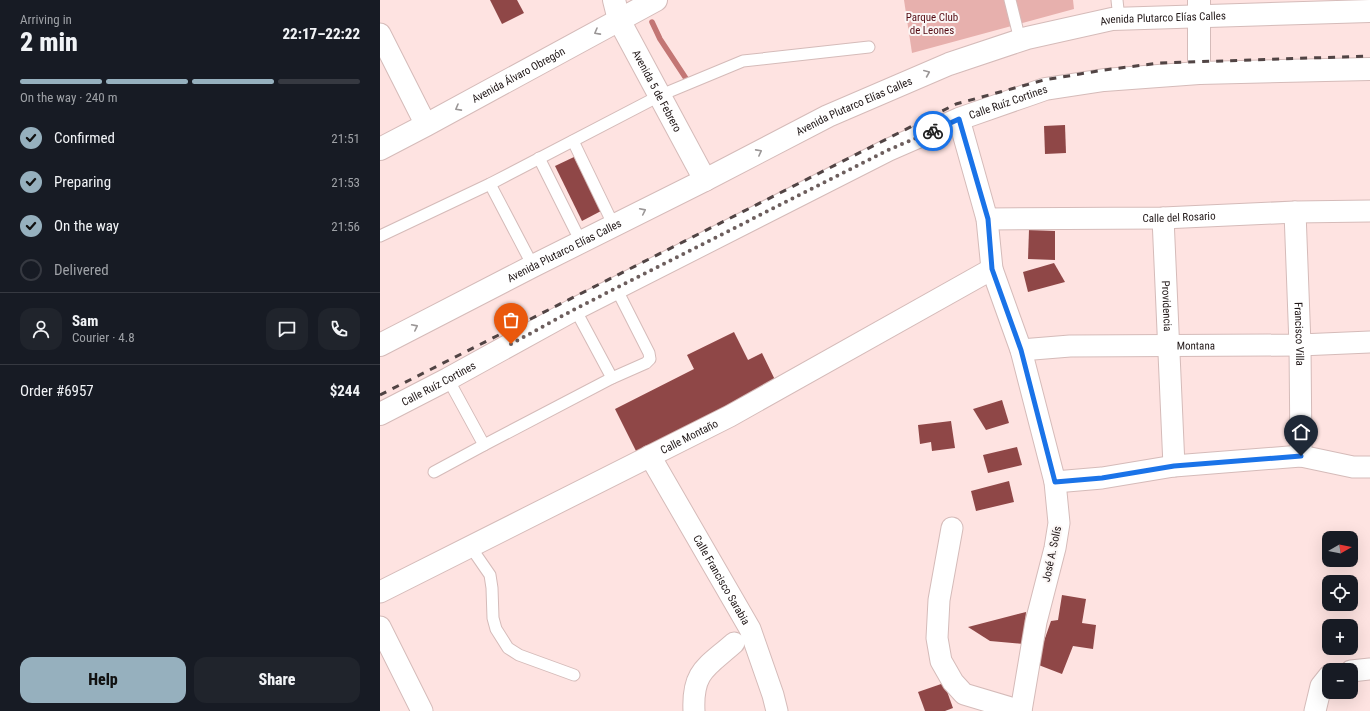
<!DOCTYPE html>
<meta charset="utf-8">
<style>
body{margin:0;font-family:"Roboto Condensed",sans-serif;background:#20242c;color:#f1f3f6;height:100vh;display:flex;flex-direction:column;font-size:15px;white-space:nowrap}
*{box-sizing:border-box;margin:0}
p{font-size:13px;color:#9ea1a6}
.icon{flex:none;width:22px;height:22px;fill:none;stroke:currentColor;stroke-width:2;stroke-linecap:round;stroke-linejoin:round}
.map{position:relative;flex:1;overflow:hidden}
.details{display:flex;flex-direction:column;background:#171b24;width:380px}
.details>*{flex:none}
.needle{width:26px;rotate:81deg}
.fabs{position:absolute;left:942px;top:531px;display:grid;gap:8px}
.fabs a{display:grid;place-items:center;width:36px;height:36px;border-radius:8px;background:#171b24;box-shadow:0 4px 16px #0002;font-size:20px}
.pin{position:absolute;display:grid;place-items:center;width:34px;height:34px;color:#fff;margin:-41px -17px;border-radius:50% 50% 50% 0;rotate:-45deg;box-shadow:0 0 4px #0007}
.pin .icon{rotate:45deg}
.courier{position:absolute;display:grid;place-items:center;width:40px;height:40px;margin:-20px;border:3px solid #1a73e8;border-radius:50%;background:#fff;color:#222;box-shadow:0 1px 5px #0007}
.head em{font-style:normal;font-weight:800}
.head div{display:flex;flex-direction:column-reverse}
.head{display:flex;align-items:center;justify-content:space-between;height:68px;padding:0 20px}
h1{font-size:26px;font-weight:800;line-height:30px}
.bar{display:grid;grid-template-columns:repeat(4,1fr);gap:6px 4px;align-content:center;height:48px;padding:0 20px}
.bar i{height:5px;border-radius:3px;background:#363941}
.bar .on{background:#96b0be}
.bar p{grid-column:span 4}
.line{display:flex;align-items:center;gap:10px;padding:0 20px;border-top:1px solid #363941}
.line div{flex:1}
.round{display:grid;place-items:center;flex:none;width:42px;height:42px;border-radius:12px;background:#20242c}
ol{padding:0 20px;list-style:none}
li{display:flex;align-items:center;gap:12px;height:44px}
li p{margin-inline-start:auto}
li .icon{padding:4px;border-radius:50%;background:#96b0be;color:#111;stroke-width:4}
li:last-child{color:#9ea1a6}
li i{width:22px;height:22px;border:2px solid #363941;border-radius:50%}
.cta{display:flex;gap:8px;margin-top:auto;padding:8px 20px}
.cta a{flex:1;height:46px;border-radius:12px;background:#96b0be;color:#111;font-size:16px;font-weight:800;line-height:46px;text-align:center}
.cta a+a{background:#20242c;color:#f1f3f6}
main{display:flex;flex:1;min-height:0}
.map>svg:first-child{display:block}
.green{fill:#e7b0ad}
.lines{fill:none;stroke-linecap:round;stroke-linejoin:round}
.stream{stroke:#c37674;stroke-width:5.5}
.building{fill:#8f4747}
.service-casing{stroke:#d5bbb9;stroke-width:13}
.minor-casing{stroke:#d5bbb9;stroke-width:23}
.tertiary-casing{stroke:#d5bbb9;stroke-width:24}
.trunk-casing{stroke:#d5bbb9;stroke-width:24}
.service{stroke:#fff;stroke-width:11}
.minor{stroke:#fff;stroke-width:21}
.tertiary{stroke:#fff;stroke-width:22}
.trunk{stroke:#fff;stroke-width:22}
.rail{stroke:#514444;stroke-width:3;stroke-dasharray:7 7;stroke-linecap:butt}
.oneway{stroke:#9a9696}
.done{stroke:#6d5e5d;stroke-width:4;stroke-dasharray:0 7.2}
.route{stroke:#1a73e8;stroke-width:5}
.labels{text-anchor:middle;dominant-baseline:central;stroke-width:4;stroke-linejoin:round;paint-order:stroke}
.park-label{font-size:11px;fill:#550d14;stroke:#fbf6f5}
.street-label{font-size:11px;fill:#1f1616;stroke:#fbf6f5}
</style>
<main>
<section class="details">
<div class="head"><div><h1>2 min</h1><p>Arriving in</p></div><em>22:17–22:22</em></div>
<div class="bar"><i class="on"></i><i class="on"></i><i class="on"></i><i></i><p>On the way · 240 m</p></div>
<ol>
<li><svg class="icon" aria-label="check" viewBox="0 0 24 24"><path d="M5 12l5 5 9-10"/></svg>Confirmed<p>21:51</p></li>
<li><svg class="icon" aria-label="check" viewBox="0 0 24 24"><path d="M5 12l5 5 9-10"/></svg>Preparing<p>21:53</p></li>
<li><svg class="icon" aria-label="check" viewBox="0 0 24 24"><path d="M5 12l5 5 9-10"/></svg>On the way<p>21:56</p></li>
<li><i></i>Delivered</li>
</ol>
<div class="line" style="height:72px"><a class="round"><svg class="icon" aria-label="person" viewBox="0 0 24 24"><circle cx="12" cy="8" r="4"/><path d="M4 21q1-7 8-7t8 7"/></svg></a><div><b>Sam</b><p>Courier · 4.8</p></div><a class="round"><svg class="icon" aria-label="chat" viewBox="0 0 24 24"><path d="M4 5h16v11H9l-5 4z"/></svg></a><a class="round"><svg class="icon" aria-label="phone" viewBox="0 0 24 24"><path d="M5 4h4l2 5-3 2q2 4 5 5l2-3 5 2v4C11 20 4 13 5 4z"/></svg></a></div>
<div class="line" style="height:52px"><div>Order #6957</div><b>$244</b></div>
<div class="cta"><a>Help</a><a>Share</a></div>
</section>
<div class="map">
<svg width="990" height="711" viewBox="0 0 990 711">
<rect width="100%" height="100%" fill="#fee3e1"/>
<!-- green -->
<path class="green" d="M524 0H693L694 9 532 53Z"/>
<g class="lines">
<!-- stream -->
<path class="stream" d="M272 22 280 39 307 80"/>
</g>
<!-- building -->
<g class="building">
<path d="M110 0H137L144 13 122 24Z"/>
<path d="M685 125 686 153 665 154 664 126Z"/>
<path d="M194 157 221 211 202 221 175 166Z"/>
<path d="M649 230 675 231V260L648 259Z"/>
<path d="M674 263 685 282 648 292 643 272Z"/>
<path d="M354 332 368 360 382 353 397 384 258 455 235 409 314 369 307 355Z"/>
<path d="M622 400 629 423 606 430 593 409Z"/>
<path d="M571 421 575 448 552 451 551 442 540 444 538 425Z"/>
<path d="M637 447 642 465 608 473 603 455Z"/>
<path d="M629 481 634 502 596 511 591 491Z"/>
<path d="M682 595 706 599 702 623 716 625 713 649 693 646 682 674 656 664 671 621 678 620Z"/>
<path d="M646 612 643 644 610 641 588 627Z"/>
<path d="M564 683 573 708 565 711H545L538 692Z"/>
</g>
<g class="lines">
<!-- service casing -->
<g class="service-casing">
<g id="service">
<path d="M630 0 640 40"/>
<path d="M737 0 739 19"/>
<path d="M193 141 234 226"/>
<path d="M159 158 201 242"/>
<path d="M110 184 153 266"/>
<path d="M0 236 110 184 281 95 363 61 489 47"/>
<path d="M195 309 232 378"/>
<path d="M68 379 104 445 232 378 266 363 270 359 269 353 236 288"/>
<path d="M54 472 104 445"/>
<path d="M90 546 110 575 112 588 113 618 116 629 128 648 139 655 194 675"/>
</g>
</g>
<!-- minor casing -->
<g class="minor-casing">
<g id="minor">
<path d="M0 34 46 125"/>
<path d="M579 119 607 219 612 269 641 350 675 482 679 523 675 548 656 622 641 711"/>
<path id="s1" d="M915 212 920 345 921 456"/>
<path id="s2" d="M783 218 794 466"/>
<path id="s3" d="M607 219 783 218 915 212 990 211"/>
<path id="s4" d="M641 350 690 346 920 345 990 342"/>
<path id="s5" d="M270 456 370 629 393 695 397 711"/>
<path d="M675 482 722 478 794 466 921 456 973 467H990"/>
<path d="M572 528 559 600 557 638 561 661 573 682 584 694 641 711"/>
<path id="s6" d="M0 592 350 416 612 269"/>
<path d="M0 627 42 711"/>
<path d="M971 671 990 669"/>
<path d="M314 711C312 671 327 667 354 643"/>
<path d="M935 711 941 686 949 676"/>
</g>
</g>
<!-- tertiary casing -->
<g class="tertiary-casing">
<g id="tertiary">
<path id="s7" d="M234 0 239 20 325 180"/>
<path d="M819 0V73"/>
<path id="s8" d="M0 414 68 379 195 309 508 150 579 119 645 96 665 89 724 80 819 73 990 69"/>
</g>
</g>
<!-- trunk casing -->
<g class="trunk-casing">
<g id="trunk">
<path id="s9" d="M0 149 46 125 276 0"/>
<path id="s10" d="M0 345 153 266 325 180 448 116 569 64 647 38 732 19 990 11"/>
</g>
</g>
<!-- service -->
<use href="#service" class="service"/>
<!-- minor -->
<use href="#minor" class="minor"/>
<!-- tertiary -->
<use href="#tertiary" class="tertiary"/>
<!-- trunk -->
<use href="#trunk" class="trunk"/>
<!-- rail -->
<path class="rail" d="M0 395 576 104 664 80 724 70 780 63 990 56"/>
</g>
<!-- one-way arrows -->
<defs><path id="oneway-chevron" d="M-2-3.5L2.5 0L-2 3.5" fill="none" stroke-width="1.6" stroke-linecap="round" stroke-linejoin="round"/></defs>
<g class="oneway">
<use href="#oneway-chevron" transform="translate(217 32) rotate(151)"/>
<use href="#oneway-chevron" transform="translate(547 73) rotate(-23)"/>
<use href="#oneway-chevron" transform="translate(78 108) rotate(151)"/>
<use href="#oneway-chevron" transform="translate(379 152) rotate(-28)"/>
<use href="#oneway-chevron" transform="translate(263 211) rotate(-26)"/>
<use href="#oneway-chevron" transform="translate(35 327) rotate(-27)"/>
</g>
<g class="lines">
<!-- done -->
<path class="done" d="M131 344 195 309 508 150 553 131"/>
<!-- route -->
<path class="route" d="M553 131 579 119 608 219 612 269 641 350 675 482 722 478 794 466 921 456"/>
</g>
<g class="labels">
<!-- park labels -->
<g class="park-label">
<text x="552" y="17">Parque Club<tspan x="552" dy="13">de Leones</tspan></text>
</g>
<!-- street labels -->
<g class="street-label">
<text stroke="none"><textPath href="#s10" startOffset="855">Avenida Plutarco Elías Calles</textPath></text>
<text stroke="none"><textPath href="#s9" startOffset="157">Avenida Álvaro Obregón</textPath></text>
<text stroke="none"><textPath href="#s7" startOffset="101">Avenida 5 de Febrero</textPath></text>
<text stroke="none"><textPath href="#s8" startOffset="702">Calle Ruíz Cortines</textPath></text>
<text stroke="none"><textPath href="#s10" startOffset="531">Avenida Plutarco Elías Calles</textPath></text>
<text stroke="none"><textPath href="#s3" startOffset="192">Calle del Rosario</textPath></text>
<text stroke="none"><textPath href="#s10" startOffset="207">Avenida Plutarco Elías Calles</textPath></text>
<text stroke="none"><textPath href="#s2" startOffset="88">Providencia</textPath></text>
<text stroke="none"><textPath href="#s1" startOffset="122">Francisco Villa</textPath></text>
<text stroke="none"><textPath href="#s4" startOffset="175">Montana</textPath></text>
<text stroke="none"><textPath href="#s8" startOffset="66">Calle Ruíz Cortines</textPath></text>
<text stroke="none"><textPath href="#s6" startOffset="346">Calle Montaño</textPath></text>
<text transform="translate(672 554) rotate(-78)">José A. Solís</text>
<text stroke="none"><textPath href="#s5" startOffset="143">Calle Francisco Sarabia</textPath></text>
</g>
</g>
</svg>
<div class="fabs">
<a><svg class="needle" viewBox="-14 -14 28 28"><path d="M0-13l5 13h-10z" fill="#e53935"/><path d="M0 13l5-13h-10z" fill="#9ea1a6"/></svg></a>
<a><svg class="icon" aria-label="locate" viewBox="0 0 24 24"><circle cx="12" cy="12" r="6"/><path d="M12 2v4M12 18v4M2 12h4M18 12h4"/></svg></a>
<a>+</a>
<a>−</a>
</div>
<div class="pin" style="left:131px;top:344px;background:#ea580c"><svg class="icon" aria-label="bag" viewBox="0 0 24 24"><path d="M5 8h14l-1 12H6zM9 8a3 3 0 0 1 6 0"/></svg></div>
<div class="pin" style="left:921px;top:456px;background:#1f2937"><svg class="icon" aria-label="home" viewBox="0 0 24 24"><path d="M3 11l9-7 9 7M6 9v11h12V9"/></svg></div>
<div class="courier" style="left:553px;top:131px"><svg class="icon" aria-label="bike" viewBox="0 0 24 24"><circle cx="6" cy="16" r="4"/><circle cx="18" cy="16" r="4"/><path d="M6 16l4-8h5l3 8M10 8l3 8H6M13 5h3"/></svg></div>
</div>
</main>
